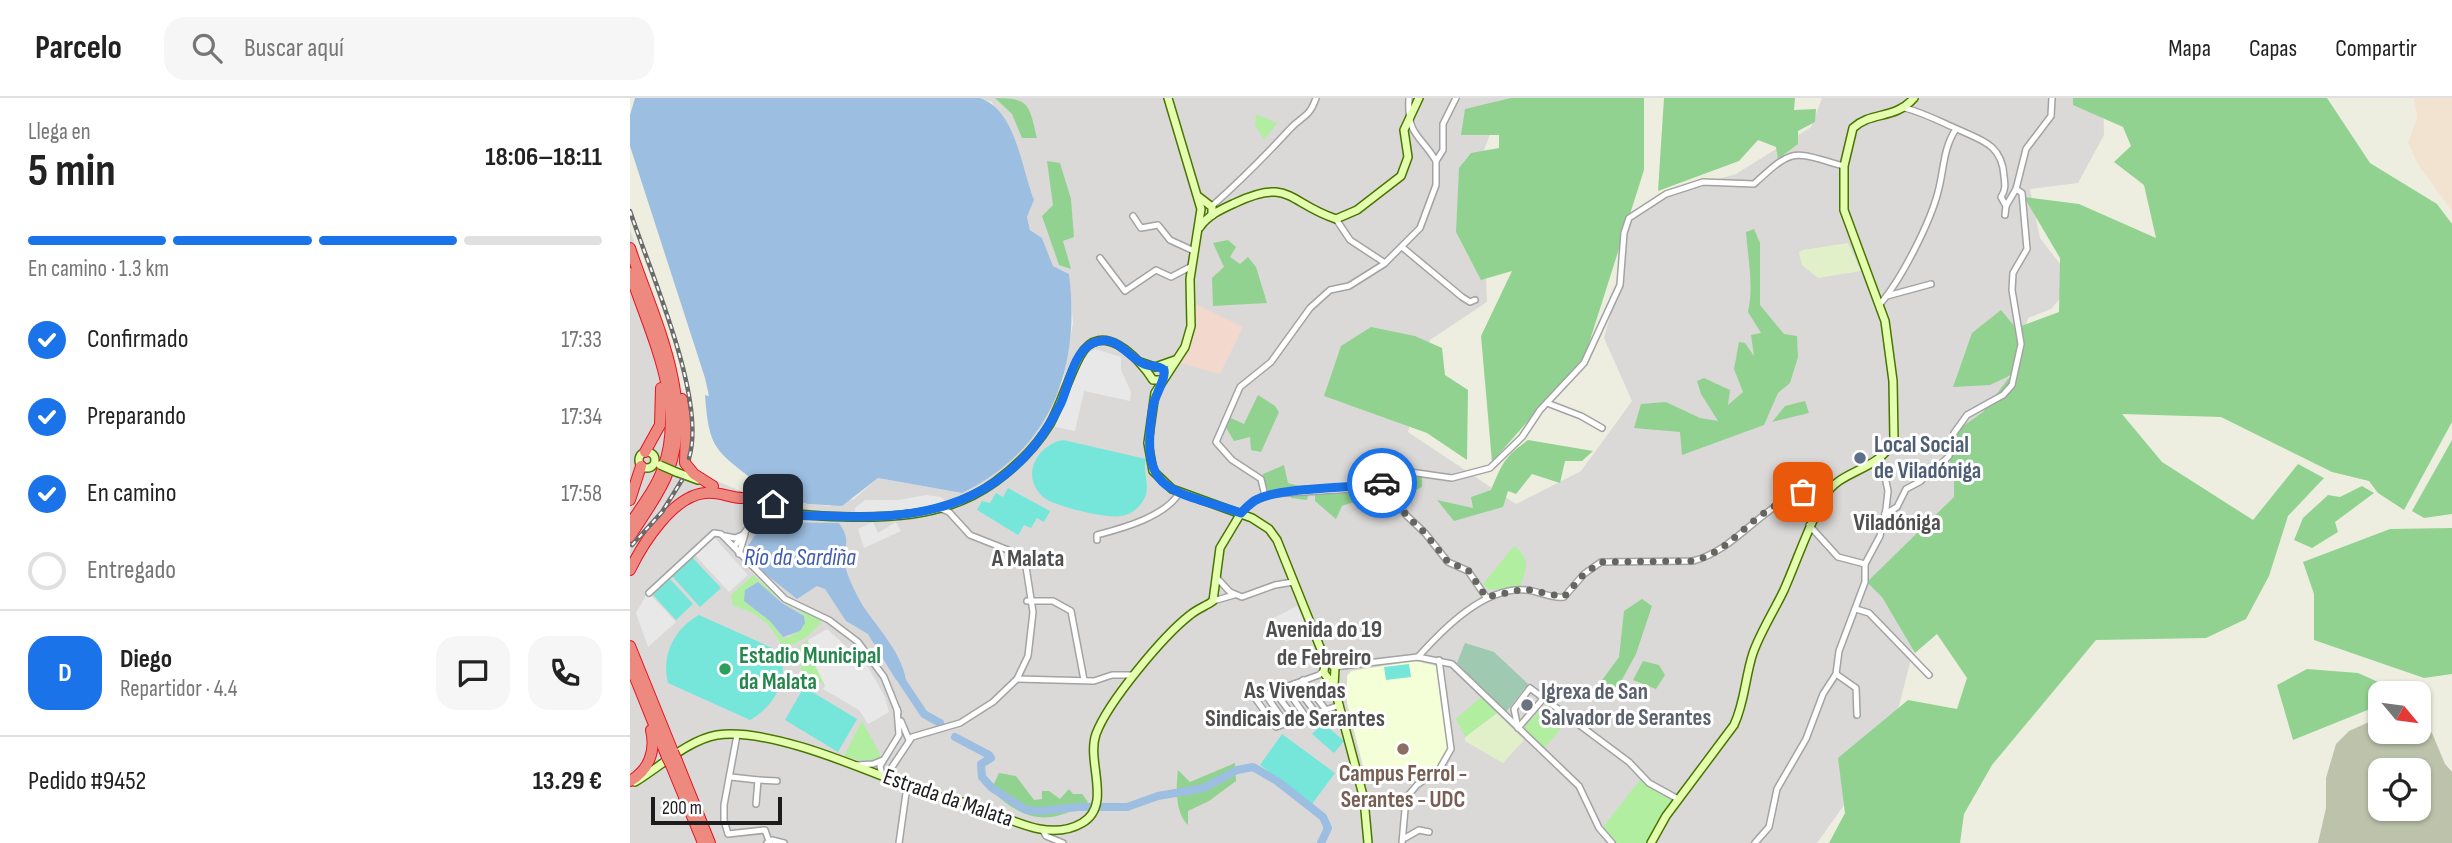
<!DOCTYPE html>
<html lang="es">
<meta charset="utf-8">
<style>
body{margin:0;font-family:"Sofia Sans Condensed",sans-serif;background:#f6f6f6;color:#222;height:100vh;display:flex;flex-direction:column;font-size:26px;white-space:nowrap}
*{box-sizing:border-box;margin:0}
p{font-size:23px;color:#767676}
.icon{flex:none;width:38px;height:38px;fill:none;stroke:currentColor;stroke-width:2;stroke-linecap:round;stroke-linejoin:round}
.map{position:relative;flex:1;overflow:hidden}
.panel{display:flex;flex-direction:column;background:#fff;width:630px}
.panel>*{flex:none}
.needle{width:46px;rotate:119deg}
.buttons{position:absolute;left:1738px;top:583px;display:grid;gap:14px}
.buttons a{display:grid;place-items:center;width:63px;height:63px;border-radius:14px;background:#fff;box-shadow:0 2px 5px #0004;font-size:35px}
.scale{position:absolute;left:21px;bottom:18px;width:131px;box-sizing:border-box;padding-left:7px;border:4px solid #1c1c1c;border-top:0;font-size:19px;line-height:24px;white-space:nowrap;color:#1c1c1c;-webkit-text-stroke:5px #fff;paint-order:stroke}
.pin{position:absolute;display:grid;place-items:center;width:60px;height:60px;color:#fff;margin:-30px;border-radius:14px;box-shadow:0 4px 10px #0006}
.courier{position:absolute;display:grid;place-items:center;width:70px;height:70px;margin:-35px;border:5px solid #1a73e8;border-radius:50%;background:#fff;color:#222;box-shadow:0 2px 9px #0007}
.head em{font-style:normal;font-weight:700}
.head div{display:flex;flex-direction:column-reverse}
.head{display:flex;align-items:center;justify-content:space-between;height:119px;padding:0 28px}
h1{font-size:46px;font-weight:700;line-height:52px}
.bar{display:grid;grid-template-columns:repeat(4,1fr);gap:10px 7px;align-content:center;height:84px;padding:0 28px}
.bar i{height:9px;border-radius:5px;background:#e0e0e0}
.bar .selected{background:#1a73e8}
.bar p{grid-column:span 4}
.line{display:flex;align-items:center;gap:18px;padding:0 28px;border-top:2px solid #e0e0e0}
.line div{flex:1}
.round{display:grid;place-items:center;flex:none;width:74px;height:74px;border-radius:21px;background:#f6f6f6}
ol{padding:0 28px;list-style:none}
li{display:flex;align-items:center;gap:21px;height:77px}
li p{margin-inline-start:auto}
li .icon{padding:7px;border-radius:50%;background:#1a73e8;color:#fff;stroke-width:4}
li:last-child{color:#767676}
li i{width:38px;height:38px;border:4px solid #e0e0e0;border-radius:50%}
header{display:flex;align-items:center;gap:42px;box-sizing:border-box;height:98px;padding:0 35px;background:#fff;border-bottom:2px solid #e0e0e0}
header strong{font-size:33px}
nav{display:flex;gap:38px;margin-inline-start:auto;font-size:24px}
.search{width:490px;height:63px;background:#f6f6f6;display:flex;align-items:center;gap:18px;box-sizing:border-box;padding:0 24px;border-radius:21px;color:#767676;font-size:26px}
main{display:flex;flex:1;min-height:0}
.map>svg:first-child{display:block}
.residential{fill:#dad9d8}
.commercial{fill:#f2d8cd}
.education{fill:#f4ffd8}
.military{fill:#f2e3d1}
.construction{fill:#bdc3ab;fill-rule:evenodd}
.farmland{fill:#e2f0c9}
.grass{fill:#b1eea0;fill-rule:evenodd}
.forest{fill:#92d290}
.cemetery{fill:#9fc9b1}
.pitch{fill:#75e6d9}
.parking{fill:#e8e8e8}
.water{fill:#9cbee1}
.lines{fill:none;stroke-linecap:round;stroke-linejoin:round}
.river{stroke:#9cbee1;stroke-width:8}
.street-casing{stroke:#a3a3a3;stroke-width:8}
.secondary-casing{stroke:#487500;stroke-width:10}
.highway-casing{stroke:#e61321;stroke-width:12}
.street{stroke:#fff;stroke-width:5}
.secondary{stroke:#e4ffad;stroke-width:7}
.highway{stroke:#ee897f;stroke-width:10}
.rail-casing{stroke:#6a6a6a;stroke-width:4.5}
.rail{stroke:#fff;stroke-width:2;stroke-dasharray:5;stroke-linecap:butt}
.secondary-bridge-casing{stroke:#487500;stroke-width:10;stroke-linecap:butt}
.highway-bridge-casing{stroke:#e61321;stroke-width:12;stroke-linecap:butt}
.secondary-bridge{stroke:#e4ffad;stroke-width:7}
.highway-bridge{stroke:#ee897f;stroke-width:10}
.done{stroke:#666661;stroke-width:7;stroke-dasharray:0 12.6}
.route{stroke:#1a73e8;stroke-width:9}
.service-dot{fill:#5c6f8a;stroke:#fff;stroke-width:2.5}
.leisure-dot{fill:#2e9e5b;stroke:#fff;stroke-width:2.5}
.worship-dot{fill:#6b7280;stroke:#fff;stroke-width:2.5}
.education-dot{fill:#8d6e63;stroke:#fff;stroke-width:2.5}
.labels{text-anchor:middle;dominant-baseline:central;stroke-width:6;stroke-linejoin:round;paint-order:stroke}
.service-label{font-size:23px;font-weight:bold;fill:#4e5e75;stroke:#fff;text-anchor:start}
.leisure-label{font-size:23px;font-weight:bold;fill:#27864d;stroke:#fff;text-anchor:start}
.worship-label{font-size:23px;font-weight:bold;fill:#5b616d;stroke:#fff;text-anchor:start}
.education-label{font-size:23px;font-weight:bold;fill:#785e54;stroke:#fff}
.street-label{font-size:23px;fill:#1c1c1c;stroke:#fff}
.neighbourhood-label{font-size:24px;font-weight:bold;fill:#4f4f4f;stroke:#fff}
.water-label{font-size:24px;font-style:italic;fill:#405ab3;stroke:#fff}
</style>
<header>
<strong>Parcelo</strong>
<div class="search"><svg class="icon" aria-label="search" viewBox="0 0 24 24"><circle cx="10" cy="10" r="6"/><path d="M15 15l6 6"/></svg>Buscar aquí</div>
<nav><a>Mapa</a><a>Capas</a><a>Compartir</a></nav>
</header>
<main>
<section class="panel">
<div class="head"><div><h1>5 min</h1><p>Llega en</p></div><em>18:06–18:11</em></div>
<div class="bar"><i class="selected"></i><i class="selected"></i><i class="selected"></i><i></i><p>En camino · 1.3 km</p></div>
<ol>
<li><svg class="icon" aria-label="check" viewBox="0 0 24 24"><path d="M5 12l5 5 9-10"/></svg>Confirmado<p>17:33</p></li>
<li><svg class="icon" aria-label="check" viewBox="0 0 24 24"><path d="M5 12l5 5 9-10"/></svg>Preparando<p>17:34</p></li>
<li><svg class="icon" aria-label="check" viewBox="0 0 24 24"><path d="M5 12l5 5 9-10"/></svg>En camino<p>17:58</p></li>
<li><i></i>Entregado</li>
</ol>
<div class="line" style="height:126px"><b class="round" style="background:#1a73e8;color:#fff">D</b><div><b>Diego</b><p>Repartidor · 4.4</p></div><a class="round"><svg class="icon" aria-label="chat" viewBox="0 0 24 24"><path d="M4 5h16v11H9l-5 4z"/></svg></a><a class="round"><svg class="icon" aria-label="phone" viewBox="0 0 24 24"><path d="M5 4h4l2 5-3 2q2 4 5 5l2-3 5 2v4C11 20 4 13 5 4z"/></svg></a></div>
<div class="line" style="height:91px"><div>Pedido #9452</div><b>13.29 €</b></div>
</section>
<div class="map">
<svg width="1822" height="745" viewBox="0 0 1822 745">
<rect width="100%" height="100%" fill="#eeeee0"/>
<!-- residential -->
<path class="residential" d="M350 0H894L861 33 831 116 855 154 857 204 800 242 778 334 886 406 951 373 1002 303 974 240 992 173 997 131 1003 120 1045 94 1106 76 1181 29 1192 0H1473L1474 37 1448 85 1400 91 1410 140 1444 184 1421 211 1398 220 1336 408 1290 491 1282 557 1260 643 1187 745H0V131L55 300 52 368 115 395 178 406 199 408 224 401 248 380 332 395 377 366 406 335 433 283 443 225 439 176 423 168 412 140 400 132 397 119 404 102 362 4Z"/>
<!-- commercial -->
<path class="commercial" d="M568 207 613 229 590 276 550 265 560 244 565 208Z"/>
<!-- education -->
<path class="education" d="M785 563 807 568 820 642 815 660 809 670 795 679 737 684 717 605V578L721 573Z"/>
<!-- military -->
<path class="military" d="M1784 0H1822V113L1789 68 1778 45 1787 20Z"/>
<!-- construction -->
<path class="construction" d="M1750 619V634H1788L1789 625 1802 635 1815 666 1822 674V745H1688L1696 710V680L1706 646 1719 633ZM1750 672H1788V710H1750Z"/>
<!-- farmland -->
<g class="farmland">
<path d="M1218 145 1231 173 1188 180 1172 167 1169 154 1173 152Z"/>
<path d="M867 615 894 642 873 665 835 643V639Z"/>
</g>
<!-- grass -->
<g class="grass">
<path d="M626 16 647 25 634 42 625 27Z"/>
<path d="M884 448C901 461 897 469 890 489L859 492 853 486Z"/>
<path d="M123 477 158 508 192 522C185 535 167 546 153 550 142 527 129 514 103 508L101 497ZM126 485 172 516 175 521 171 532 157 540 152 539 140 523 115 504V492Z"/>
<path d="M178 542 181 559 196 588 171 572 169 549Z"/>
<path d="M851 599 867 615 835 639 826 621Z"/>
<path d="M916 606 936 624 913 652 892 631Z"/>
<path d="M232 623 250 656 249 662H229L214 658Z"/>
<path d="M1010 682 1044 702 1028 722 1018 745H986L973 729Z"/>
</g>
<!-- forest -->
<g class="forest">
<path d="M365 0C400 0 399 7 407 40H392L382 16Z"/>
<path d="M881 0H1014V72L955 258 862 364 851 238 882 173 851 182 826 134 829 70 841 55 869 50V37H831L835 11Z"/>
<path d="M1034 0H1165L1164 12 1186 11 1185 24 1168 33V46L1148 61 1146 49 1128 42 1109 63 1028 93Z"/>
<path d="M1443 0H1697L1740 65 1807 106 1822 126V324L1774 412 1748 395 1739 383 1702 374 1591 319 1492 316 1532 364 1623 422 1668 366 1694 380 1658 418 1639 478 1616 521 1576 540 1466 542 1362 667 1334 716 1330 745H1199L1215 715 1208 660 1278 602 1327 611 1337 580 1307 536 1285 555 1252 499 1237 484 1324 399V378L1317 373 1329 331 1353 314 1381 277 1360 287 1323 289 1342 235 1371 212 1386 230 1429 214 1430 160 1394 99 1449 106 1526 140 1514 87 1484 64 1501 48 1493 29 1443 7Z"/>
<path d="M417 63 430 65 441 101 444 139 433 143 441 171 429 167 412 118 423 107Z"/>
<path d="M1124 131 1130 145V207L1154 236 1167 238 1168 259 1160 285 1148 295 1134 327 1052 357 1050 334 1004 330 1011 306 1036 304 1070 320 1088 323 1071 296 1067 283 1074 280 1100 292 1098 307 1113 294 1104 271 1109 244 1115 245 1124 258 1121 237 1131 235 1118 214C1124 187 1118 162 1116 134Z"/>
<path d="M598 142 606 149 600 159 610 166 618 159 626 169 637 205 583 208 582 180 594 169 583 145Z"/>
<path d="M741 229 785 238 812 250 815 277 838 292 837 362 797 335 694 298 711 248Z"/>
<path d="M628 297 645 308 649 314 631 354 621 352 620 339 604 343 595 328 601 320 614 326Z"/>
<path d="M1175 303 1179 315 1142 324 1155 308Z"/>
<path d="M898 342 963 353 952 363H935L930 385 902 376 886 396 878 393 873 409 824 423 807 402 843 410 841 399 861 392C872 366 874 359 898 342Z"/>
<path d="M1822 342V416L1794 420 1782 413Z"/>
<path d="M654 367 658 385 680 391 677 402 661 400 659 394 637 395 633 376Z"/>
<path d="M792 378V389L777 396 771 390 763 392 758 383Z"/>
<path d="M754 382 763 404 757 415C742 407 729 400 712 408L706 421 685 403V391L728 388Z"/>
<path d="M1732 388 1744 395 1705 424 1708 434 1682 450 1664 442 1673 420 1698 397 1710 399Z"/>
<path d="M1822 430V576L1794 580 1684 542V496L1673 464 1760 431Z"/>
<path d="M1012 501 1022 508 1006 556 983 598 970 585 989 559 994 513Z"/>
<path d="M1013 563 1029 567 1035 577 1026 591 1003 582Z"/>
<path d="M1677 571 1728 575 1773 595H1750V607L1663 642 1647 587Z"/>
<path d="M605 665 606 683 579 703 558 713V727C545 714 546 690 548 672L560 684Z"/>
<path d="M369 675 386 678 404 702 412 701V693H419L430 701 439 691 443 696H452L458 704C420 728 394 724 361 692Z"/>
</g>
<!-- cemetery -->
<path class="cemetery" d="M835 545 864 554 898 586 876 614 827 565Z"/>
<!-- pitch -->
<g class="pitch">
<path d="M433 342 516 361C512 376 522 388 513 403 508 411 500 417 491 418 477 421 423 408 413 399 390 378 407 347 433 342Z"/>
<path d="M378 390 420 413 414 424 407 420 401 430 394 427 388 437 347 412 352 403 360 405 366 395 373 399Z"/>
<path d="M62 459 91 490 70 509 42 478Z"/>
<path d="M40 481 63 506 46 522 23 497Z"/>
<path d="M69 517 151 554C158 582 145 608 120 622L38 585C31 557 44 531 69 517Z"/>
<path d="M779 566 781 579 756 582 754 569Z"/>
<path d="M174 589 227 621 208 654 155 622Z"/>
<path d="M693 625 714 643 704 655 682 636Z"/>
<path d="M652 636 705 675 682 706 630 667Z"/>
</g>
<!-- parking -->
<g class="parking">
<path d="M465 251 491 259V272L501 294 500 303 454 293 445 333 421 328 452 259Z"/>
<path d="M296 397 311 399 318 405 272 414 225 416V410L235 402H269Z"/>
<path d="M243 424 248 435 266 424 271 433 234 450 228 431Z"/>
<path d="M84 439 118 477 99 494 65 457Z"/>
<path d="M18 494 46 524 18 549 6 515Z"/>
<path d="M667 508 678 533 656 544 642 521Z"/>
<path d="M197 531 237 567 255 599 259 614 238 626 229 612 193 591 195 588 181 559 178 542Z"/>
</g>
<!-- water -->
<g class="water">
<path d="M5 0H350C386 12 391 69 404 102L397 119 400 132 412 140 423 168 439 176C451 270 421 352 332 395L248 380 212 408 178 406 156 400 153 392 137 382 126 384C85 352 79 351 75 297L79 298 75 280 0 48V17Z"/>
<path d="M134 424 209 425C223 445 212 448 215 467 217 478 227 498 233 508 247 529 278 562 276 589L266 582 238 536 216 523 195 491 187 488 167 501 133 474 117 449Z"/>
<path d="M128 484 152 505 174 518 175 525 170 533 153 539 140 523 114 503 115 492Z"/>
</g>
<g class="lines">
<!-- river -->
<g class="river">
<path d="M272 583 294 616 310 625"/>
<path d="M325 639 359 657 361 660 351 666 352 679 362 690 396 712 411 713 448 709H497L528 698 574 690 607 672 623 669 647 683 693 719 698 730 691 745"/>
</g>
<!-- street casing -->
<g class="street-casing">
<g id="street">
<path d="M779 0C777 38 789 35 806 63"/>
<path d="M1275 10C1294 15 1309 23 1327 31 1351 42 1372 46 1374 78 1375 86 1376 92 1371 99L1376 108"/>
<path d="M1386 91 1396 51 1421 18 1422 0"/>
<path d="M582 108C609 84 634 59 659 32 672 17 679 21 686 0"/>
<path d="M503 118 511 130 528 127 540 142 564 153"/>
<path d="M706 121 720 142 755 165"/>
<path d="M772 149 832 199 840 204 845 202"/>
<path d="M470 160 495 193 526 172 541 179 562 168"/>
<path d="M1257 198 1301 186"/>
<path d="M1250 206C1271 182 1300 125 1308 94 1314 72 1313 50 1326 31"/>
<path d="M917 305 951 318 972 330"/>
<path d="M753 385 777 418 795 435 818 464 838 473 856 499"/>
<path d="M635 398 631 381 602 362 586 344 610 289 641 264 680 210 700 192 719 188 754 166 790 130 806 87V63L813 52V26L826 0"/>
<path d="M611 415 623 403 641 396 722 391 753 385 780 374 822 380 860 370 892 339 910 312 954 265 990 187 994 135 999 120 1036 96 1073 84 1124 86C1165 48 1162 54 1214 68"/>
<path d="M1255 416 1267 409 1276 391 1291 383 1300 369 1312 365 1319 358 1324 335 1337 317 1373 297 1382 287 1391 246 1382 192 1383 175 1397 151 1392 95 1386 91 1376 108 1375 117"/>
<path d="M1179 427 1208 459 1235 466"/>
<path d="M95 438 105 440 115 436 109 456"/>
<path d="M467 442V437C493 430 535 419 550 394"/>
<path d="M104 449 129 415"/>
<path d="M586 479 600 494 612 499 645 487 663 484"/>
<path d="M19 495 84 435 91 436 155 501 199 522 228 544 254 579 268 614"/>
<path d="M397 503H423L441 513 454 582"/>
<path d="M583 503 604 497"/>
<path d="M1226 511 1239 515 1299 577"/>
<path d="M788 559C813 531 855 488 896 492 910 493 920 501 934 499L954 476 971 464 1063 463C1114 450 1142 388 1200 390"/>
<path d="M704 569 788 559 822 566 949 688 969 730 982 745"/>
<path d="M694 572 689 577 625 600 646 629 710 607"/>
<path d="M1206 576 1226 590 1227 617"/>
<path d="M387 581 464 583 482 577H504"/>
<path d="M673 582 696 612"/>
<path d="M664 586 686 615"/>
<path d="M655 589 676 619"/>
<path d="M644 593 666 622"/>
<path d="M635 596 656 626"/>
<path d="M267 611 269 637 250 668 252 678 260 672 282 639 330 625 363 604 387 581 398 558 403 514 396 469 378 452 340 437 319 414 311 411"/>
<path d="M271 623 279 642"/>
<path d="M888 630 884 611 900 590 999 664 1019 685 1048 701"/>
<path d="M888 630 913 601"/>
<path d="M107 637 94 707V722L98 736 135 732 139 743"/>
<path d="M226 667 243 666 253 662"/>
<path d="M101 679 128 682 126 706"/>
<path d="M128 682 147 683"/>
<path d="M412 731 416 738 433 745"/>
<path d="M775 740 789 732 799 734"/>
<path d="M137 745 142 742 154 745"/>
<path d="M269 745 277 688"/>
<path d="M772 745 776 700 787 687 809 672 821 651 809 562"/>
<path d="M1125 745 1139 729 1147 691 1176 641 1193 596 1206 576 1209 553 1235 484V466L1250 438 1256 411 1258 393 1251 359"/>
</g>
</g>
<!-- secondary casing -->
<g class="secondary-casing">
<g id="secondary">
<path d="M538 0 571 111 560 181 561 228 555 249 525 295 518 345 523 373 542 391 622 420 639 431 647 442 694 559 705 570 704 588"/>
<path d="M569 99 582 109V117"/>
<path d="M570 129C578 117 592 111 605 105 660 79 658 105 706 121L727 112 771 78 778 59 774 32 789 0"/>
<path d="M510 264 525 269 545 262"/>
<circle cx="17" cy="362" r="8"/>
<path d="M46 374 68 382"/>
<path d="M116 401 134 417C152 413 173 417 192 418 253 421 314 421 365 384 387 368 406 349 420 326 432 304 438 280 450 258 471 220 509 260 523 282H532"/>
<path d="M119 401H137L153 415"/>
<path d="M695 561 694 575 704 588 734 701 738 745"/>
<path d="M5 684C30 669 58 642 87 637 143 629 242 675 295 695 312 701 329 702 346 708 377 719 418 745 452 725 483 707 456 664 466 636 478 604 533 538 560 517 567 511 576 508 583 503L590 450 611 415"/>
<path d="M1021 745 1036 718 1104 627C1115 604 1115 579 1123 555 1131 533 1144 513 1154 492 1168 460 1178 429 1195 398 1210 371 1248 374 1264 342L1263 283 1255 223 1214 112V68L1223 30C1241 13 1265 22 1284 0"/>
</g>
</g>
<!-- highway casing -->
<g class="highway-casing">
<g id="highway">
<path d="M0 150C23 219 66 301 38 374 29 398 13 417 0 439"/>
<path d="M0 175C20 236 57 306 33 370 26 390 12 408 0 426"/>
<path d="M52 301 56 326 55 365 64 376 83 388"/>
<path d="M15 354 30 327 31 290"/>
<path d="M0 402 11 368"/>
<path d="M0 472C13 445 43 398 75 395 88 393 100 400 113 400"/>
<path d="M0 548 43 654"/>
<path d="M0 567 37 659"/>
<path d="M47 663 80 745"/>
<path d="M41 667 73 745"/>
<path d="M0 683C19 672 26 653 21 632"/>
</g>
</g>
<!-- street -->
<use href="#street" class="street"/>
<!-- secondary -->
<use href="#secondary" class="secondary"/>
<!-- highway -->
<use href="#highway" class="highway"/>
<!-- rail casing -->
<g class="rail-casing">
<g id="rail">
<path d="M0 113C20 174 77 301 59 360"/>
<path d="M2 447 32 414 52 382"/>
</g>
</g>
<!-- rail -->
<use href="#rail" class="rail"/>
<!-- secondary-bridge casing -->
<g class="secondary-bridge-casing">
<path id="secondary-bridge" d="M30 367 46 374"/>
</g>
<!-- highway-bridge casing -->
<g class="highway-bridge-casing">
<g id="highway-bridge">
<path d="M43 654 47 663"/>
<path d="M37 659 41 667"/>
</g>
</g>
<!-- secondary-bridge -->
<use href="#secondary-bridge" class="secondary-bridge"/>
<!-- highway-bridge -->
<use href="#highway-bridge" class="highway-bridge"/>
</g>
<g class="lines">
<!-- done -->
<path class="done" d="M752 385 777 418 795 435 818 464 838 472 856 499 895 491 934 499 954 476 971 464 1063 463C1093 456 1110 432 1134 415 1146 406 1160 400 1173 394"/>
<!-- route -->
<path class="route" d="M143 406C156 421 179 417 198 418 273 422 346 414 399 354 412 340 422 323 431 305 439 287 443 254 463 245 487 235 496 258 514 266 522 269 528 267 534 272 536 281 525 297 523 308 509 397 538 390 611 415 616 410 621 404 628 401 652 389 720 391 752 385"/>
</g>
<!-- markers -->
<circle class="service-dot" cx="1230" cy="360" r="7"/>
<circle class="leisure-dot" cx="95" cy="571" r="7"/>
<circle class="worship-dot" cx="897" cy="607" r="7"/>
<circle class="education-dot" cx="773" cy="651" r="7"/>
<g class="labels">
<!-- service labels -->
<g class="service-label">
<text x="1244" y="347">Local Social<tspan x="1244" dy="26">de Viladóniga</tspan></text>
</g>
<!-- leisure labels -->
<g class="leisure-label">
<text x="109" y="558">Estadio Municipal<tspan x="109" dy="26">da Malata</tspan></text>
</g>
<!-- worship labels -->
<g class="worship-label">
<text x="911" y="594">Igrexa de San<tspan x="911" dy="26">Salvador de Serantes</tspan></text>
</g>
<!-- education labels -->
<g class="education-label">
<text x="773" y="676">Campus Ferrol -<tspan x="773" dy="26">Serantes - UDC</tspan></text>
</g>
<!-- street labels -->
<g class="street-label">
<text transform="translate(318 700) rotate(19)">Estrada da Malata</text>
</g>
<!-- neighbourhood labels -->
<g class="neighbourhood-label">
<text x="1267" y="424">Viladóniga</text>
<text x="398" y="460">A Malata</text>
<text x="694" y="531">Avenida do 19<tspan x="694" dy="28">de Febreiro</tspan></text>
<text x="665" y="592">As Vivendas<tspan x="665" dy="28">Sindicais de Serantes</tspan></text>
</g>
<!-- water labels -->
<g class="water-label">
<text x="170" y="459">Río da Sardiña</text>
</g>
</g>
</svg>
<div class="buttons">
<a><svg class="needle" viewBox="-14 -14 28 28"><path d="M0-13l5 13h-10z" fill="#e53935"/><path d="M0 13l5-13h-10z" fill="#767676"/></svg></a>
<a><svg class="icon" aria-label="locate" viewBox="0 0 24 24"><circle cx="12" cy="12" r="6"/><path d="M12 2v4M12 18v4M2 12h4M18 12h4"/></svg></a>
</div>
<div class="scale">200 m</div>
<div class="pin" style="left:1173px;top:394px;background:#ea580c"><svg class="icon" aria-label="bag" viewBox="0 0 24 24"><path d="M5 8h14l-1 12H6zM9 8a3 3 0 0 1 6 0"/></svg></div>
<div class="pin" style="left:143px;top:406px;background:#1f2937"><svg class="icon" aria-label="home" viewBox="0 0 24 24"><path d="M3 11l9-7 9 7M6 9v11h12V9"/></svg></div>
<div class="courier" style="left:752px;top:385px"><svg class="icon" aria-label="car" viewBox="0 0 24 24"><path d="M5 17H2v-5l4-1 3-4h7l3 4 3 1v5h-3M9 17h6M6 11h13"/><circle cx="7" cy="17" r="2"/><circle cx="17" cy="17" r="2"/></svg></div>
</div>
</main>
